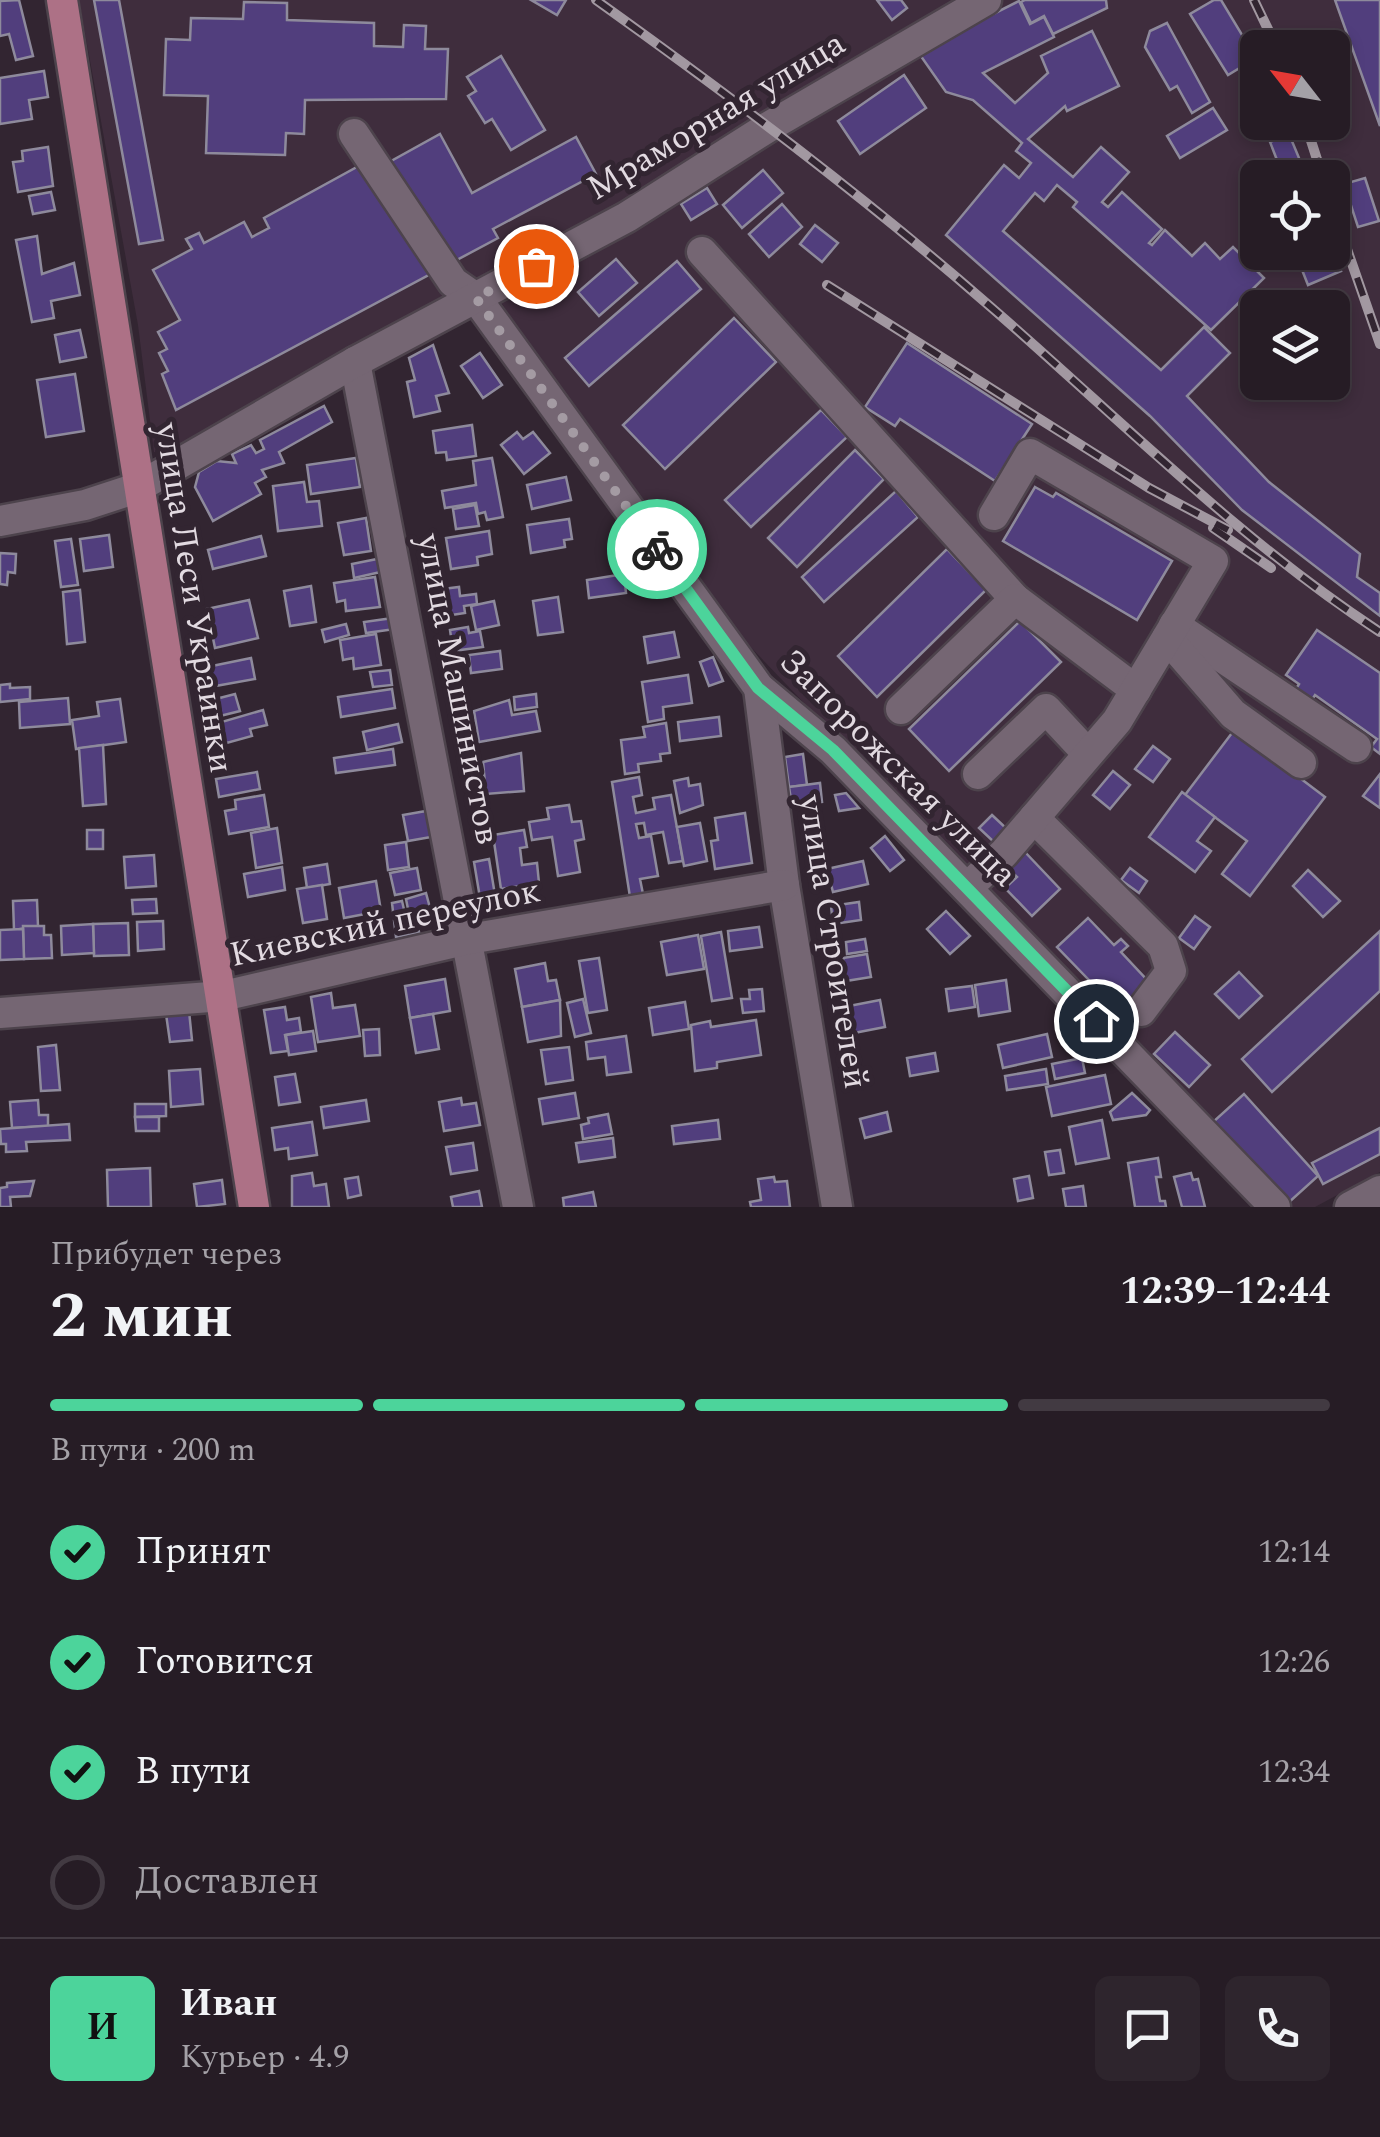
<!DOCTYPE html>
<html lang="ru">
<meta charset="utf-8">
<style>
body{margin:0;font-family:Spectral,serif;background:#2e252d;color:#f1f3f6;height:100vh;display:flex;flex-direction:column;font-size:38px;white-space:nowrap}
*{box-sizing:border-box;margin:0}
p{font-size:32px;color:#a4a1a7}
.icon{flex:none;width:55px;height:55px;fill:none;stroke:currentColor;stroke-width:2;stroke-linecap:round;stroke-linejoin:round}
.map{position:relative;height:1207px;overflow:hidden}
.drawer{display:flex;flex-direction:column;background:#261c25;flex:1}
.drawer>*{flex:none}
.needle{width:65px;rotate:301deg}
.fabs{position:absolute;left:1240px;top:30px;display:grid;gap:20px}
.fabs a{display:grid;place-items:center;width:110px;height:110px;border-radius:15px;background:#261c25;box-shadow:0 5px 15px #0003,0 0 0 2px #423a42;font-size:50px}
.pin{position:absolute;display:grid;place-items:center;width:85px;height:85px;color:#fff;margin:-42px;border:5px solid #fff;border-radius:50%;box-shadow:0 2px 10px #0007}
.courier{position:absolute;display:grid;place-items:center;width:100px;height:100px;margin:-50px;border:8px solid #4cd49b;border-radius:50%;background:#fff;color:#222;box-shadow:0 2px 12px #0007}
.headline em{font-style:normal;font-weight:700}
.headline div{display:flex;flex-direction:column-reverse}
.headline{display:flex;align-items:center;justify-content:space-between;height:170px;padding:0 50px}
h1{font-size:65px;font-weight:700;line-height:75px}
.bar{display:grid;grid-template-columns:repeat(4,1fr);gap:15px 10px;align-content:center;height:120px;padding:0 50px}
.bar i{height:12px;border-radius:8px;background:#423a42}
.bar .active{background:#4cd49b}
.bar p{grid-column:span 4}
.line{display:flex;align-items:center;gap:25px;padding:0 50px;border-top:2px solid #423a42}
.line div{flex:1}
.round{display:grid;place-items:center;flex:none;width:105px;height:105px;border-radius:15px;background:#2e252d}
ol{padding:0 50px;list-style:none}
li{display:flex;align-items:center;gap:30px;height:110px}
li p{margin-inline-start:auto}
li .icon{padding:10px;border-radius:50%;background:#4cd49b;color:#111;stroke-width:4}
li:last-child{color:#a4a1a7}
li i{width:55px;height:55px;border:5px solid #423a42;border-radius:50%}
.map>svg:first-child{display:block}
.built{fill:#3f2d3d;fill-rule:evenodd}
.building{fill:#513e7d;stroke:#8e8a9c;stroke-width:2.5}
.lines{fill:none;stroke-linecap:round;stroke-linejoin:round}
.minor-casing{stroke:#4d434c;stroke-width:35}
.major-casing{stroke:#4d434c;stroke-width:35}
.minor{stroke:#756673;stroke-width:30}
.major{stroke:#ad7186;stroke-width:30}
.rail-casing{stroke:#a298a1;stroke-width:10}
.rail{stroke:#322531;stroke-width:6;stroke-dasharray:19;stroke-linecap:butt}
.done{stroke:#a49ba3;stroke-width:10;stroke-dasharray:0 18}
.route{stroke:#4cd49b;stroke-width:12}
.labels{text-anchor:middle;dominant-baseline:central;stroke-width:10;stroke-linejoin:round;paint-order:stroke}
.street-label{font-size:35px;fill:#e2dae1;stroke:#322531}
</style>
<div class="map">
<svg width="1380" height="1207" viewBox="0 0 1380 1207">
<rect width="100%" height="100%" fill="#322531"/>
<!-- built -->
<path class="built" d="M79 0H1380V1172L1315 1207H1286L742 638 518 330 486 277 165 454 154 452 138 325ZM1258 48H1332V122H1258ZM1258 178H1332V252H1258ZM1258 308H1332V382H1258Z"/>
<!-- building -->
<g class="building">
<path d="M19 0 33 56 16 60 9 34 0 36V1Z"/>
<path d="M94 0H119L163 240 139 244Z"/>
<path d="M531 0H566L557 15Z"/>
<path d="M877 0H901L907 8 892 20Z"/>
<path d="M1025 0H1106L1107 8 1053 34 1044 16 1031 23 1021 2Z"/>
<path d="M1214 0H1221L1256 58 1228 75 1190 14Z"/>
<path d="M1335 0H1380V126Z"/>
<path d="M1019 1 1030 24 1044 17 1054 37 983 73 1015 103 1048 73 1041 56 1092 31 1119 86 1067 111 1065 106 1028 139 1073 177 1101 147 1129 172 1102 202 1108 207 1122 192 1162 229 1149 243 1152 245 1165 230 1192 256 1205 243 1220 259 1233 247 1264 278 1211 330 1073 207 1077 202 1057 185 1044 201 1035 193 1003 231 1161 370 1204 327 1230 353 1187 396 1269 482 1360 554 1357 577 1380 593V616L1242 510 1150 416 946 235 1004 165 1019 178 1031 163 1016 151 1022 143 973 100 946 92 918 52Z"/>
<path d="M244 2 287 3V20L374 23V46L403 47 404 25 426 26 425 49H448L446 99 305 100 304 134 286 133 285 155 206 153 208 96 164 95 166 39 190 40 191 18 243 19Z"/>
<path d="M1167 23 1210 102 1192 113 1177 86 1170 90 1145 47 1150 31Z"/>
<path d="M501 56 545 130 511 150 492 119 485 123 468 96 476 91 467 77Z"/>
<path d="M44 71 48 97 29 100 32 119 0 124V78Z"/>
<path d="M904 75 926 108 860 154 838 121Z"/>
<path d="M1213 108 1227 130 1180 158 1167 136Z"/>
<path d="M440 134 472 193 576 137 596 174 493 229 498 238 176 410 162 374 168 371 159 353 167 349 158 332 180 320 153 270 192 249 186 239 199 233 204 243 244 222 252 237 269 228 264 218 377 156 382 166Z"/>
<path d="M1289 134 1304 170 1284 178 1270 142Z"/>
<path d="M48 147 53 186 18 192 13 162 23 161 22 151Z"/>
<path d="M763 170 783 193 742 228 723 205Z"/>
<path d="M1365 178 1379 221 1358 227 1344 184Z"/>
<path d="M707 188 717 204 691 220 681 204Z"/>
<path d="M51 192 55 210 33 214 29 196Z"/>
<path d="M782 204 802 227 769 257 749 234Z"/>
<path d="M815 225 838 243 822 262 800 244Z"/>
<path d="M37 236 42 274 74 263 80 295 51 301 54 318 32 322 16 240Z"/>
<path d="M1332 251 1341 271 1308 285 1295 252Z"/>
<path d="M616 259 637 283 599 316 578 292Z"/>
<path d="M677 261 701 289 589 386 565 358Z"/>
<path d="M734 318 776 362 665 469 623 425Z"/>
<path d="M80 330 86 357 60 362 55 335Z"/>
<path d="M907 343 1032 424 995 481 900 419 895 426 865 407Z"/>
<path d="M433 345 449 393 436 396 440 411 414 417 407 382 415 380 409 358Z"/>
<path d="M480 353 502 385 483 398 461 366Z"/>
<path d="M75 374 84 431 46 437 37 380Z"/>
<path d="M324 406 332 422 279 452 284 463 262 470 266 477 255 483 261 494 213 521 195 487 199 472 217 461 236 463 232 454 251 445 256 453 264 449 260 440Z"/>
<path d="M821 410 847 437 751 527 725 500Z"/>
<path d="M472 425 476 456 447 460 446 452 436 453 433 431Z"/>
<path d="M517 432 523 439 533 432 550 453 524 474 501 445Z"/>
<path d="M855 450 884 479 797 567 768 538Z"/>
<path d="M356 458 360 487 311 494 307 465Z"/>
<path d="M492 458 503 517 487 520 485 512 478 514 476 503 445 508 442 491 476 485 473 461Z"/>
<path d="M566 477 571 500 532 509 527 485Z"/>
<path d="M304 482 307 502 319 501 322 526 278 531 273 486Z"/>
<path d="M1035 487 1053 497 1056 493 1172 561 1137 620 1003 541Z"/>
<path d="M896 491 918 517 824 602 802 577Z"/>
<path d="M475 505 479 526 456 529 453 509Z"/>
<path d="M366 518 371 551 344 555 338 523Z"/>
<path d="M569 519 572 539 564 540 565 547 531 553 527 525Z"/>
<path d="M489 531 492 554 477 557 478 565 451 569 446 538Z"/>
<path d="M109 535 113 567 84 571 80 539Z"/>
<path d="M261 536 266 556 213 569 208 550Z"/>
<path d="M71 539 78 585 61 587 55 541Z"/>
<path d="M947 549 986 590 877 697 838 656Z"/>
<path d="M0 553 16 554 15 573 8 572 7 585 0 584Z"/>
<path d="M382 558 385 571 354 578 352 564Z"/>
<path d="M624 574 626 593 589 598 587 580Z"/>
<path d="M375 577 380 607 346 611 345 600 337 602 334 583Z"/>
<path d="M311 586 316 622 290 626 284 591Z"/>
<path d="M459 587 460 596 476 594 477 604 464 606 465 613 445 616 442 589Z"/>
<path d="M80 590 85 642 67 644 63 592Z"/>
<path d="M558 597 563 632 538 635 533 601Z"/>
<path d="M249 600 258 638 215 648 207 609Z"/>
<path d="M494 601 499 625 476 630 471 606Z"/>
<path d="M393 618 395 629 366 633 364 622Z"/>
<path d="M1020 621 1061 662 949 771 909 729Z"/>
<path d="M346 624 349 635 325 642 322 630Z"/>
<path d="M468 627 469 633 480 631 483 647 453 651 450 630Z"/>
<path d="M1317 630 1380 673V754L1371 747 1377 739 1315 695 1310 703 1294 692 1299 684 1286 675Z"/>
<path d="M674 632 679 657 648 663 644 637Z"/>
<path d="M376 634 381 665 354 669 353 658 343 660 340 640Z"/>
<path d="M500 651 502 669 471 673 469 655Z"/>
<path d="M713 657 723 681 709 686 700 662Z"/>
<path d="M251 658 255 679 210 687 207 667Z"/>
<path d="M390 670 392 685 373 687 370 672Z"/>
<path d="M688 675 692 703 663 707 664 719 648 722 642 682Z"/>
<path d="M10 684V688L30 687V699L0 702V685Z"/>
<path d="M392 689 395 708 341 717 338 697Z"/>
<path d="M235 694 240 711 216 717 212 700Z"/>
<path d="M536 694 537 707 515 710 514 697Z"/>
<path d="M68 698 70 724 20 728 19 702Z"/>
<path d="M120 699 126 742 76 749 72 720 99 716 97 702Z"/>
<path d="M509 700 512 715 536 711 540 731 479 742 474 711Z"/>
<path d="M467 701 471 727 459 729 454 704Z"/>
<path d="M263 710 267 725 250 729 252 736 223 744 218 723Z"/>
<path d="M719 717 721 736 680 741 678 722Z"/>
<path d="M666 723 670 753 660 754 661 761 638 764 639 772 625 774 621 740 645 737 643 727Z"/>
<path d="M398 724 402 742 367 750 363 732Z"/>
<path d="M1235 729 1325 797 1250 896 1222 874 1247 841 1185 795Z"/>
<path d="M103 745 106 804 83 806 79 748Z"/>
<path d="M1153 746 1170 759 1153 782 1135 769Z"/>
<path d="M393 749 395 765 336 773 334 758Z"/>
<path d="M521 753 524 791 486 794 483 762Z"/>
<path d="M803 754 807 785 789 787 785 757Z"/>
<path d="M1113 771 1130 785 1110 809 1093 795Z"/>
<path d="M257 772 260 789 219 797 216 779Z"/>
<path d="M1380 774V808L1363 796Z"/>
<path d="M639 777 642 795 633 797 636 813 655 809 653 798 671 795 683 861 669 863 663 832 646 835 644 823 636 824 639 838 651 836 658 876 640 879 643 894 630 897 612 782Z"/>
<path d="M688 778 689 786 700 784 703 805 680 813 674 781Z"/>
<path d="M820 783 822 802 792 806 789 787Z"/>
<path d="M1182 792 1215 817 1197 841 1211 851 1195 872 1149 837Z"/>
<path d="M846 793 859 808 839 811 835 795Z"/>
<path d="M264 795 269 827 229 834 225 811 236 809 235 800Z"/>
<path d="M569 805 572 822 581 821 584 839 575 841 580 872 558 876 552 837 532 840 529 822 549 819 547 808Z"/>
<path d="M426 811 431 837 408 841 403 815Z"/>
<path d="M745 813 752 863 715 869 711 841 718 840 715 818Z"/>
<path d="M992 815 1008 830 995 843 979 828Z"/>
<path d="M700 823 707 861 684 866 677 827Z"/>
<path d="M277 828 282 863 256 868 251 833Z"/>
<rect x="87" y="830" width="16" height="19"/>
<path d="M524 830 527 847 520 848 522 865 537 863 539 883 501 889 493 835Z"/>
<path d="M885 836 904 860 890 871 871 848Z"/>
<path d="M406 842 409 867 388 870 385 845Z"/>
<path d="M1024 851 1060 889 1032 916 1005 888 1017 877 1007 867Z"/>
<path d="M154 855 156 886 126 888 124 857Z"/>
<path d="M489 859 496 901 481 904 474 862Z"/>
<path d="M863 861 868 884 833 892 827 869Z"/>
<path d="M327 864 330 884 307 888 304 868Z"/>
<path d="M282 867 285 890 248 897 244 874Z"/>
<path d="M417 868 421 890 395 895 390 873Z"/>
<path d="M1130 868 1147 881 1139 893 1121 880Z"/>
<path d="M1308 870 1340 901 1323 917 1293 886Z"/>
<path d="M376 881 381 911 344 918 339 888Z"/>
<path d="M322 885 327 919 303 923 297 889Z"/>
<path d="M426 893 430 908 409 914 406 899Z"/>
<path d="M156 899 157 913 133 914 132 900Z"/>
<path d="M37 900 38 926 14 930 13 901Z"/>
<path d="M402 901 406 918 415 916 419 932 396 937 392 903Z"/>
<path d="M859 902 861 920 833 924 831 906Z"/>
<path d="M946 911 970 936 950 954 927 929Z"/>
<path d="M1195 916 1210 927 1194 949 1179 938Z"/>
<path d="M1088 918 1114 945 1121 939 1128 946 1121 952 1148 981 1118 1010 1057 947Z"/>
<path d="M163 921 164 949 138 951 137 922Z"/>
<path d="M128 923 129 955 94 956 93 924Z"/>
<path d="M93 924 94 953 62 955 61 926Z"/>
<path d="M23 926H44V935H51L52 958 24 959Z"/>
<path d="M759 927 762 947 730 951 728 931Z"/>
<path d="M23 929 24 959 0 960V930Z"/>
<path d="M1380 931V991L1272 1092 1242 1059Z"/>
<path d="M721 932 732 998 712 1001 701 936Z"/>
<path d="M698 935 704 969 667 975 661 942Z"/>
<path d="M865 939 867 951 847 954 846 942Z"/>
<path d="M867 954 871 977 846 981 843 958Z"/>
<path d="M599 958 607 1010 588 1013 579 961Z"/>
<path d="M545 963 548 981 556 980 560 1000 522 1007 515 969Z"/>
<path d="M1239 972 1262 996 1239 1018 1215 994Z"/>
<path d="M445 979 450 1011 410 1018 405 986Z"/>
<path d="M1006 980 1010 1011 979 1016 975 985Z"/>
<path d="M972 986 975 1007 949 1011 946 989Z"/>
<path d="M762 989 764 1011 743 1013 741 999H750L749 990Z"/>
<path d="M331 993 333 1008 355 1005 360 1036 318 1042 311 997Z"/>
<path d="M583 999 591 1033 575 1037 567 1003Z"/>
<path d="M560 1000 561 1036 528 1042 522 1007Z"/>
<path d="M880 1000 885 1027 854 1033 849 1006Z"/>
<path d="M685 1002 689 1029 653 1035 649 1008Z"/>
<path d="M285 1007 287 1020 299 1018 301 1032 285 1035 288 1051 271 1053 264 1010Z"/>
<path d="M189 1011 192 1040 170 1042 166 1014Z"/>
<path d="M433 1014 439 1049 416 1053 410 1018Z"/>
<path d="M756 1020 761 1055 717 1062V1068L695 1071 691 1025 710 1021 711 1027Z"/>
<path d="M379 1029 380 1055 365 1056 363 1030Z"/>
<path d="M313 1031 316 1051 289 1055 286 1035Z"/>
<path d="M1175 1032 1210 1065 1189 1087 1154 1054Z"/>
<path d="M1047 1034 1052 1057 1003 1068 998 1045Z"/>
<path d="M626 1036 631 1072 607 1075 605 1057 588 1059 586 1042Z"/>
<path d="M56 1045 60 1090 41 1091 38 1047Z"/>
<path d="M569 1047 573 1080 546 1084 541 1050Z"/>
<path d="M935 1053 938 1071 910 1076 907 1058Z"/>
<path d="M1082 1058 1085 1073 1055 1079 1052 1064Z"/>
<path d="M200 1069 203 1104 171 1107 169 1071Z"/>
<path d="M1046 1069 1048 1084 1007 1090 1005 1076Z"/>
<path d="M295 1074 300 1102 279 1105 275 1077Z"/>
<path d="M1105 1075 1111 1104 1052 1116 1046 1087Z"/>
<path d="M575 1093 579 1118 543 1124 539 1099Z"/>
<path d="M1132 1093 1150 1110 1146 1115 1113 1120 1110 1112Z"/>
<path d="M1244 1094 1318 1176 1287 1204 1213 1122Z"/>
<path d="M461 1098 462 1105 476 1103 480 1125 444 1131 439 1102Z"/>
<path d="M38 1100 39 1115H48V1126L12 1128 10 1102Z"/>
<path d="M366 1100 369 1121 324 1128 321 1107Z"/>
<path d="M135 1104H166V1116L135 1117Z"/>
<path d="M887 1112 891 1131 865 1138 860 1119Z"/>
<path d="M608 1114 612 1134 583 1139 581 1125 589 1123 588 1118Z"/>
<path d="M135 1117H159V1131H136Z"/>
<path d="M718 1120 720 1139 674 1144 672 1126Z"/>
<path d="M1102 1120 1109 1158 1076 1164 1069 1127Z"/>
<path d="M312 1122 317 1155 289 1159 288 1148 275 1150 272 1128Z"/>
<path d="M69 1124 70 1140 26 1142 27 1151 6 1152V1144H1L0 1129Z"/>
<path d="M1380 1128V1154L1323 1184 1312 1163Z"/>
<path d="M613 1138 615 1157 579 1162 576 1143Z"/>
<path d="M473 1143 477 1170 451 1174 446 1147Z"/>
<path d="M1060 1150 1064 1173 1049 1175 1045 1152Z"/>
<path d="M1158 1158 1161 1177H1156L1160 1201H1165L1166 1207H1135L1128 1163Z"/>
<path d="M150 1168 151 1207H108L107 1170Z"/>
<path d="M312 1173 314 1186 326 1184 329 1207H292V1176Z"/>
<path d="M1191 1173 1193 1180 1198 1179 1205 1207H1182L1174 1177Z"/>
<path d="M1029 1176 1033 1198 1018 1201 1014 1179Z"/>
<path d="M358 1177 361 1195 348 1198 345 1179Z"/>
<path d="M774 1177 775 1182 787 1181 790 1207H751L750 1202 761 1200 758 1179Z"/>
<path d="M222 1180 225 1204 197 1207 194 1184Z"/>
<path d="M34 1181 30 1196 10 1197 11 1207H0V1188L7 1187V1183Z"/>
<path d="M1083 1186 1086 1207H1066L1063 1189Z"/>
<path d="M479 1191 482 1207H453L451 1197Z"/>
<path d="M593 1192 596 1207H564L563 1198Z"/>
</g>
<g class="lines">
<!-- minor casing -->
<g class="minor-casing">
<g id="minor">
<path d="M354 134 453 282 476 298 759 688 833 750 1275 1207"/>
<path d="M702 252 1015 599"/>
<path d="M355 362 518 1207"/>
<path d="M0 521 85 505 137 488 355 362 627 217 770 126 986 0"/>
<path d="M1174 625 1356 747"/>
<path d="M1167 638 1233 714 1301 763"/>
<path d="M759 688 784 885 837 1207"/>
<path d="M901 709 1015 599 1136 690"/>
<path d="M978 774 1046 709 1088 754"/>
<path d="M1034 818 1163 946 1171 971 1141 1011"/>
<path d="M967 888 1004 853 1117 721 1213 561 1030 454 994 515"/>
<path d="M0 1013 223 996 469 939 784 885"/>
<path d="M1350 1207 1380 1191"/>
</g>
</g>
<!-- major casing -->
<g class="major-casing">
<path id="major" d="M62 0 254 1207"/>
</g>
<!-- minor -->
<use href="#minor" class="minor"/>
<!-- major -->
<use href="#major" class="major"/>
<!-- rail casing -->
<g class="rail-casing">
<g id="rail">
<path d="M596 0C730 96 861 194 985 302 1115 414 1237 539 1380 632"/>
<path d="M1254 0 1277 48"/>
<path d="M1305 122 1323 178"/>
<path d="M1332 206 1380 344"/>
<path d="M827 285 1149 488 1228 530"/>
<path d="M1213 528 1271 568"/>
</g>
</g>
<!-- rail -->
<use href="#rail" class="rail"/>
</g>
<g class="lines">
<!-- done -->
<path class="done" d="M536 266 476 298 657 549"/>
<!-- route -->
<path class="route" d="M657 549 758 688 833 750 1096 1021"/>
</g>
<g class="labels">
<!-- street labels -->
<g class="street-label">
<text transform="translate(716 116) rotate(-31)">Мраморная улица</text>
<text transform="translate(194 598) rotate(81)">улица Леси Украинки</text>
<text transform="translate(458 689) rotate(79)">улица Машинистов</text>
<text transform="translate(898 768) rotate(45)">Запорожская улица</text>
<text transform="translate(385 923) rotate(-12)">Киевский переулок</text>
<text transform="translate(833 942) rotate(81)">улица Строителей</text>
</g>
</g>
</svg>
<div class="fabs">
<a><svg class="needle" viewBox="-14 -14 28 28"><path d="M0-13l5 13h-10z" fill="#e53935"/><path d="M0 13l5-13h-10z" fill="#a4a1a7"/></svg></a>
<a><svg class="icon" aria-label="locate" viewBox="0 0 24 24"><circle cx="12" cy="12" r="6"/><path d="M12 2v4M12 18v4M2 12h4M18 12h4"/></svg></a>
<a><svg class="icon" aria-label="layers" viewBox="0 0 24 24"><path d="M12 4l9 5-9 5-9-5zM3 14l9 5 9-5"/></svg></a>
</div>
<div class="pin" style="left:536px;top:266px;background:#ea580c"><svg class="icon" aria-label="bag" viewBox="0 0 24 24"><path d="M5 8h14l-1 12H6zM9 8a3 3 0 0 1 6 0"/></svg></div>
<div class="pin" style="left:1096px;top:1021px;background:#1f2937"><svg class="icon" aria-label="home" viewBox="0 0 24 24"><path d="M3 11l9-7 9 7M6 9v11h12V9"/></svg></div>
<div class="courier" style="left:657px;top:549px"><svg class="icon" aria-label="bike" viewBox="0 0 24 24"><circle cx="6" cy="16" r="4"/><circle cx="18" cy="16" r="4"/><path d="M6 16l4-8h5l3 8M10 8l3 8H6M13 5h3"/></svg></div>
</div>
<section class="drawer">
<div class="headline"><div><h1>2 мин</h1><p>Прибудет через</p></div><em>12:39–12:44</em></div>
<div class="bar"><i class="active"></i><i class="active"></i><i class="active"></i><i></i><p>В пути · 200 m</p></div>
<ol>
<li><svg class="icon" aria-label="check" viewBox="0 0 24 24"><path d="M5 12l5 5 9-10"/></svg>Принят<p>12:14</p></li>
<li><svg class="icon" aria-label="check" viewBox="0 0 24 24"><path d="M5 12l5 5 9-10"/></svg>Готовится<p>12:26</p></li>
<li><svg class="icon" aria-label="check" viewBox="0 0 24 24"><path d="M5 12l5 5 9-10"/></svg>В пути<p>12:34</p></li>
<li><i></i>Доставлен</li>
</ol>
<div class="line" style="height:180px"><b class="round" style="background:#4cd49b;color:#111">И</b><div><b>Иван</b><p>Курьер · 4.9</p></div><a class="round"><svg class="icon" aria-label="chat" viewBox="0 0 24 24"><path d="M4 5h16v11H9l-5 4z"/></svg></a><a class="round"><svg class="icon" aria-label="phone" viewBox="0 0 24 24"><path d="M5 4h4l2 5-3 2q2 4 5 5l2-3 5 2v4C11 20 4 13 5 4z"/></svg></a></div>
</section>
